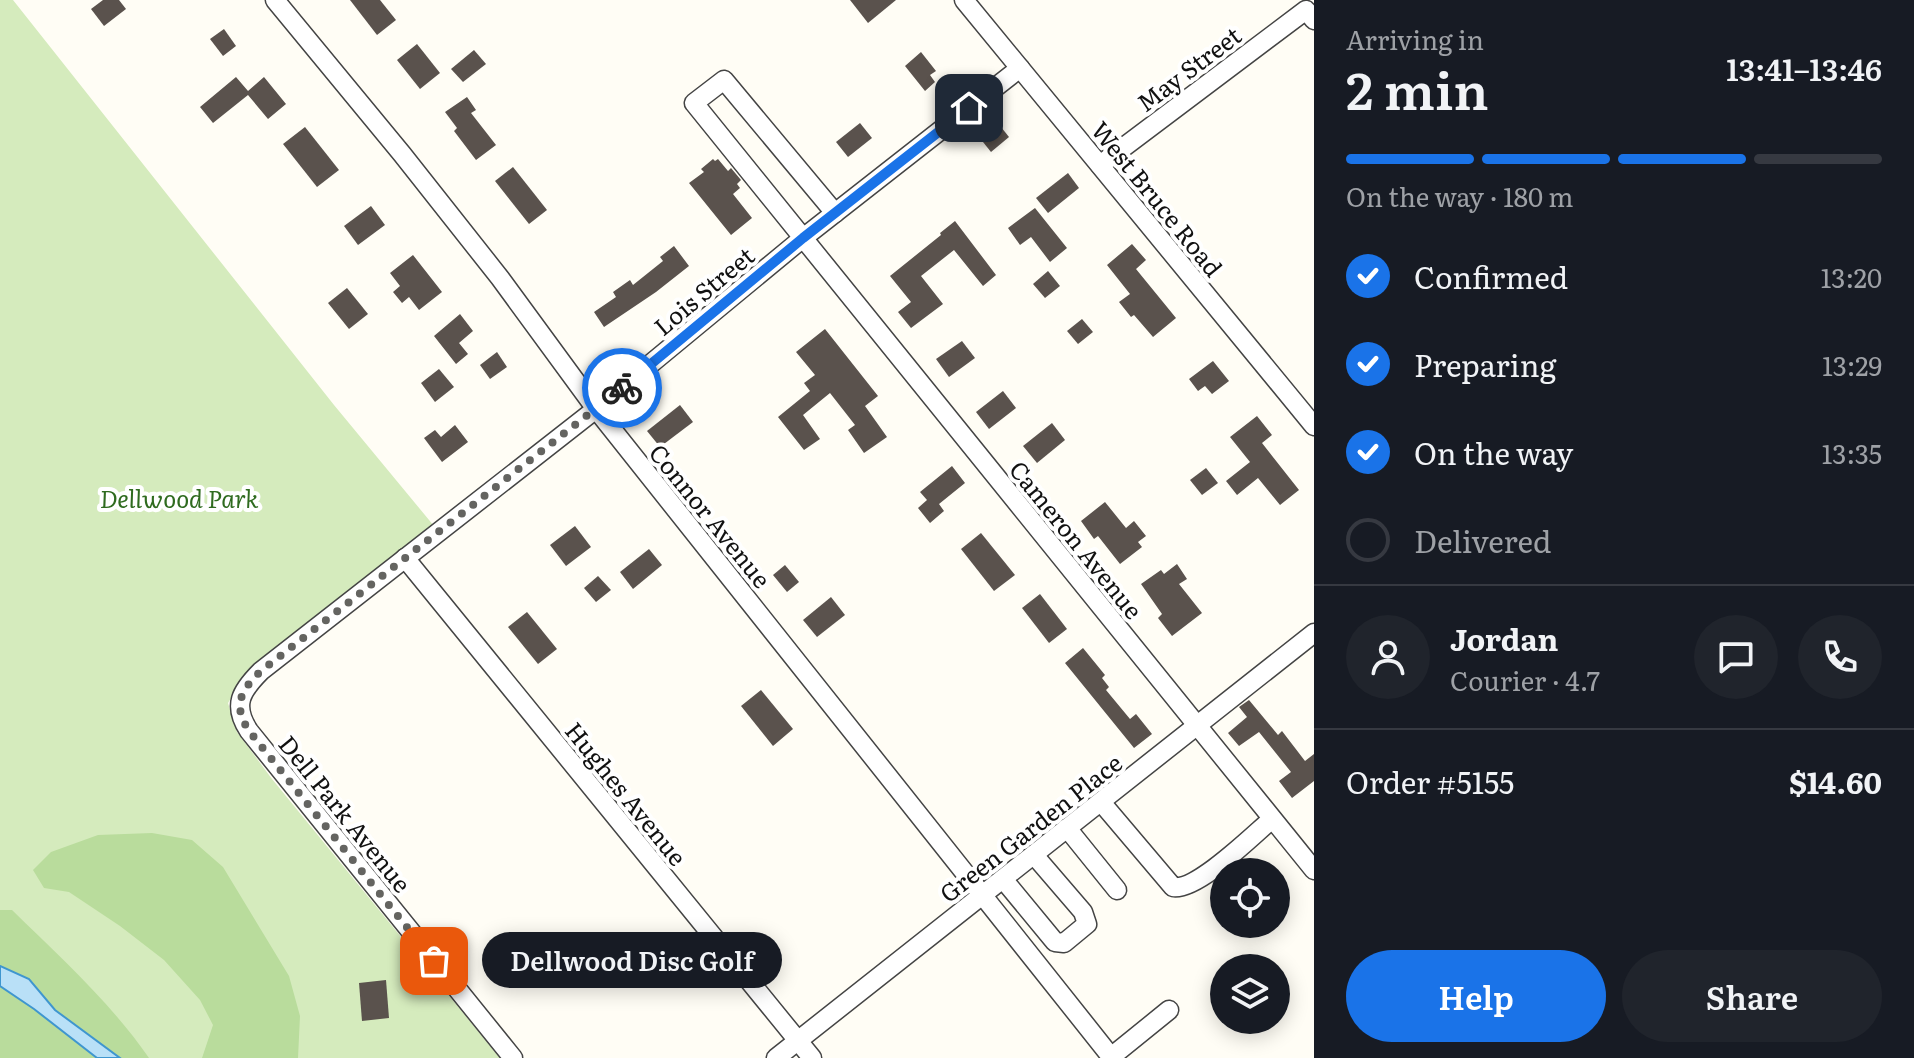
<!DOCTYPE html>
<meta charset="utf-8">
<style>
body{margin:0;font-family:Literata,serif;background:#20242c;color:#f1f3f6;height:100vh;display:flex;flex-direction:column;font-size:30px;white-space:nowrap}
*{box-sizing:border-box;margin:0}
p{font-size:26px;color:#9ea1a6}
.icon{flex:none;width:44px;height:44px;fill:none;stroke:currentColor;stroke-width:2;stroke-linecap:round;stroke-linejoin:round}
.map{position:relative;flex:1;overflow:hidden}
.panel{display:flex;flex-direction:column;background:#171b24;width:600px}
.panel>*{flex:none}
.buttons{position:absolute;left:1210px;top:858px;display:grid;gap:16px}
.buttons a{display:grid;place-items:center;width:80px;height:80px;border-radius:50%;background:#171b24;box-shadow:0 4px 20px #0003;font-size:40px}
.pin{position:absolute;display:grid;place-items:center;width:68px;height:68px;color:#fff;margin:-34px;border-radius:16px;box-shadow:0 4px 12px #0006}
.courier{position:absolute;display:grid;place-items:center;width:80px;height:80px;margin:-40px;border:6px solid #1a73e8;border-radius:50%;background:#fff;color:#222;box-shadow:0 2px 10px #0007}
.bubble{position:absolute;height:56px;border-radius:28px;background:#171b24;box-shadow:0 4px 20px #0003;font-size:26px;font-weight:600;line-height:56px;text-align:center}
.head em{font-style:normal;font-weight:600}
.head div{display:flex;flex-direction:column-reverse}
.head{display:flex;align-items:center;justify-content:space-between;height:136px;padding:0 32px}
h1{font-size:52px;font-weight:600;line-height:60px}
.bar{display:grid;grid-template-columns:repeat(4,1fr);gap:12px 8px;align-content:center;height:96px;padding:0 32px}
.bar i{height:10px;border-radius:6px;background:#363941}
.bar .on{background:#1a73e8}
.bar p{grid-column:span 4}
.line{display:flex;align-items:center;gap:20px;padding:0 32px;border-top:2px solid #363941}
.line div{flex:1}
.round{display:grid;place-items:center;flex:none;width:84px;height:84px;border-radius:42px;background:#20242c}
ol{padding:0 32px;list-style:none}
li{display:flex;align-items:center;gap:24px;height:88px}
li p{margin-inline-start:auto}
li .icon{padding:8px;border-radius:50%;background:#1a73e8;color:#fff;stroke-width:4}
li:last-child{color:#9ea1a6}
li i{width:44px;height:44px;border:4px solid #363941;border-radius:50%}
.action{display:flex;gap:16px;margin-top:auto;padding:16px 32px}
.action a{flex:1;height:92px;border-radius:48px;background:#1a73e8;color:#fff;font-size:32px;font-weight:600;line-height:92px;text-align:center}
.action a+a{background:#20242c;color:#f1f3f6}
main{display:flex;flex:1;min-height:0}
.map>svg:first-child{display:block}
.green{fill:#d5ebbd}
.forest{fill:#b9dc9c}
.water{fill:#b9e0f7;stroke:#3f96cf;stroke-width:2}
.building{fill:#5a524d}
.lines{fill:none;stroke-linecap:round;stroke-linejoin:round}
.minor-casing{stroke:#444;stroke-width:21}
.minor{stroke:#fff;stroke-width:18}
.done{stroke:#646461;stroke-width:8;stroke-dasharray:0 14.4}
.route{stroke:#1a73e8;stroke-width:10}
.labels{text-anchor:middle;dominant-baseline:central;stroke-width:8;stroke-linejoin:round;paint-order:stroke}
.street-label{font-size:24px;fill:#111;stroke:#fff}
.park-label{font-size:24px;font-style:italic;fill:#2f6b1f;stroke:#fff}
</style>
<main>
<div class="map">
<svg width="1314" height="1058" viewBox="0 0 1314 1058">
<rect width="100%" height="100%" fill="#fffdf5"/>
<!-- green -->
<path class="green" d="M0 0H13L334 405 434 526 248 671 228 703 237 732 272 779 500 1058H0Z"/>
<!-- forest -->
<g class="forest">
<path d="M152 833 192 840 223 867 289 976 300 1016 298 1058H202L213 1025 200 1000 164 960 120 926 69 892 44 888 33 870 51 852 98 835Z"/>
<path d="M0 910H12C60 957 111 1003 149 1058H0Z"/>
</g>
<!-- water -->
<path class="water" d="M0 966 29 979 55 1010 120 1058H97L34 1009 0 986Z"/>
<!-- building -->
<g class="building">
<path d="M103 0H119L126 9 104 26 91 9Z"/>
<path d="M350 0H380L396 20 377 35Z"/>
<path d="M850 0H896L868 23Z"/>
<path d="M224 29 236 46 223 56 210 39Z"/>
<path d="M417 44 440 73 420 89 397 60Z"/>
<path d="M474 50 486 64 463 82 451 69Z"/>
<path d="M921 52 936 71 930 75 935 82 925 91 905 66Z"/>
<path d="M236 77 248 91 264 77 286 104 268 119 248 95 213 123 200 107Z"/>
<path d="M467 97 476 110 471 113 496 145 476 160 454 131 457 128 445 112Z"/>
<path d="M997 122 1009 137 991 152 979 137Z"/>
<path d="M860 123 872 138 848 157 836 142Z"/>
<path d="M305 127 339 170 317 187 283 144Z"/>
<path d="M713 159 715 161 718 159 728 171 731 168 741 180 737 184 740 188 733 194 752 218 731 235 689 183 704 172 701 169Z"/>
<path d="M513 167 547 210 529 224 495 181Z"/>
<path d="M1068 173 1079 188 1048 213 1036 198Z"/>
<path d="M371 206 385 225 358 245 344 226Z"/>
<path d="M1035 208 1067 248 1050 262 1031 237 1020 245 1008 228Z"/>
<path d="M955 221 996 275 983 286 954 250 921 276 943 304 911 328 898 312 911 302 890 276 941 235 940 233Z"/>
<path d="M1132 244 1146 260 1136 269 1176 318 1153 337 1134 315 1131 317 1119 302 1130 294 1107 265Z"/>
<path d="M674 246 689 266 656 292 604 327 594 312 616 297 613 292 630 280 633 285 663 261 660 257Z"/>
<path d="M413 255 442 292 419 310 409 297 402 303 393 292 400 286 390 273Z"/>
<path d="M1048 271 1060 286 1045 298 1033 284Z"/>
<path d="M347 288 368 314 349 329 328 303Z"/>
<path d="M460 314 473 331 459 343 468 354 456 364 434 336Z"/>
<path d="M1082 319 1093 332 1078 344 1067 331Z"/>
<path d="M825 329 878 396 865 406 887 437 864 453 848 430 855 425 830 393 803 415 820 439 804 450 778 417 810 391 804 383 815 375 796 352Z"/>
<path d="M962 341 975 358 949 377 936 359Z"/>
<path d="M497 352 507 367 490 379 480 365Z"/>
<path d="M1213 361 1229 381 1212 394 1205 386 1198 391 1189 379Z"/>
<path d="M439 369 454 387 435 402 421 383Z"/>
<path d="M1003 391 1016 408 989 429 976 412Z"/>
<path d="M680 405 693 422 660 447 647 431Z"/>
<path d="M1257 416 1272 435 1262 443 1299 490 1280 505 1258 478 1237 495 1226 481 1250 462 1230 437Z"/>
<path d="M1052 423 1065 440 1037 463 1023 446Z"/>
<path d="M455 425 468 442 442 462 424 438 435 430 441 437Z"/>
<path d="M952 466 965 483 939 504 944 511 930 523 918 508 927 500 920 492Z"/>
<path d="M1206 468 1218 483 1202 495 1190 480Z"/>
<path d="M1105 502 1126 528 1134 521 1146 536 1138 542 1142 547 1120 564 1098 536 1094 539 1081 521Z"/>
<path d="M575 526 591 547 566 566 550 545Z"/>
<path d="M981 533 1015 575 994 591 961 549Z"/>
<path d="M649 549 662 565 633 589 620 572Z"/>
<path d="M1177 564 1187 579 1179 584 1202 613 1172 636 1158 618 1162 614 1141 584 1161 570 1164 574Z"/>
<path d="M785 565 799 582 787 592 773 575Z"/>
<path d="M598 576 611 590 596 602 584 588Z"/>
<path d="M1040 594 1067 629 1049 643 1022 608Z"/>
<path d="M831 597 845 615 817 637 803 620Z"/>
<path d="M527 612 557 649 538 664 508 627Z"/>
<path d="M1083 648 1105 675 1102 678 1109 687 1106 690 1130 719 1136 714 1152 734 1134 748 1065 663Z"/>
<path d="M761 690 793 729 773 746 741 706Z"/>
<path d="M1249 700 1278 735 1282 731 1305 761 1314 754V781L1292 798 1279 781 1291 772 1259 732 1239 746 1228 733 1247 717 1239 707Z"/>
<path d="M386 980 389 1018 362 1021 359 983Z"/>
</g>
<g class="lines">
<!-- minor casing -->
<g class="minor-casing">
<g id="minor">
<path d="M275 0 402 154 500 278 596 409 1112 1058"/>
<path d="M964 0 1314 426"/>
<path d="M1100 165 1306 10 1314 20"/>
<path d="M835 213 724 80 694 103 1314 870"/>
<path d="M405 558 812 1058"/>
<path d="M1101 802 1173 887C1197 891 1252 836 1272 819"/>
<path d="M1067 828 1117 890"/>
<path d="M1003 879 1055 942 1064 943 1087 924 1083 912 1034 855"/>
<path d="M1111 1057 1169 1010"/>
<path d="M513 1058 249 731C232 705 241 691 261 671L596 409 803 238 1020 68"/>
<path d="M776 1058 1314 633"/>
</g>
</g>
<!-- minor -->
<use href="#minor" class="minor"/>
</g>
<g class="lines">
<!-- done -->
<path class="done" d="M434 961 249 731C232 705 241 690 261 671L622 388"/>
<!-- route -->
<path class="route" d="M622 388 803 238 969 108"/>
</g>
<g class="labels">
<!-- street labels -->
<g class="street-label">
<text transform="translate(1188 68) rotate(-37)">May Street</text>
<text transform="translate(1158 198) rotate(51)">West Bruce Road</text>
<text transform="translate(703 290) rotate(-40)">Lois Street</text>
<text transform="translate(711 515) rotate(51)">Connor Avenue</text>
<text transform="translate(1077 539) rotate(51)">Cameron Avenue</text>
<text transform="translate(627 793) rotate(51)">Hughes Avenue</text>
<text transform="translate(346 813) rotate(51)">Dell Park Avenue</text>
<text transform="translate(1030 827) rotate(-38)">Green Garden Place</text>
</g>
<!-- park labels -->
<g class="park-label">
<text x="179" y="497">Dellwood Park</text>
</g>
</g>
</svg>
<div class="buttons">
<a><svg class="icon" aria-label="locate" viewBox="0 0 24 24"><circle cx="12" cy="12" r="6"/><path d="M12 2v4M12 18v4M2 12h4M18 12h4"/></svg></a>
<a><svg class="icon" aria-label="layers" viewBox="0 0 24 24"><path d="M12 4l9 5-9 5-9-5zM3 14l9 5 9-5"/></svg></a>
</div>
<div class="pin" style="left:434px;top:961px;background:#ea580c"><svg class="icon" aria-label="bag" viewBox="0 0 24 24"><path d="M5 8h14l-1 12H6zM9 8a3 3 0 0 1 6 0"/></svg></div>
<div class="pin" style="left:969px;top:108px;background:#1f2937"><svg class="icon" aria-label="home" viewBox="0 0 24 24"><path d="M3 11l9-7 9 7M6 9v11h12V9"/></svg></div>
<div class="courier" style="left:622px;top:388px"><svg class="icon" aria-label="bike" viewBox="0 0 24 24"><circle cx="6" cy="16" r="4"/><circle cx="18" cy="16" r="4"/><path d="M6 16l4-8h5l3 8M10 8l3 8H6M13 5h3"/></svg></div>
<div class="bubble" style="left:482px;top:932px;width:300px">Dellwood Disc Golf</div>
</div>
<section class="panel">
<div class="head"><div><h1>2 min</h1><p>Arriving in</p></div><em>13:41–13:46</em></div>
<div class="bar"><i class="on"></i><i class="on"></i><i class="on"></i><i></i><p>On the way · 180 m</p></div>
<ol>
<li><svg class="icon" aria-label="check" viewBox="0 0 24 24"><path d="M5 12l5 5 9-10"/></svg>Confirmed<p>13:20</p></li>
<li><svg class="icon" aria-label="check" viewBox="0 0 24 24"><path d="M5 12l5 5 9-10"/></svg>Preparing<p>13:29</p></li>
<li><svg class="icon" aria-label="check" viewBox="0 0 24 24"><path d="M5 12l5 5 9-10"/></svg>On the way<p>13:35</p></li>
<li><i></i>Delivered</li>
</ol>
<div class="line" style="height:144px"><a class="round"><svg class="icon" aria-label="person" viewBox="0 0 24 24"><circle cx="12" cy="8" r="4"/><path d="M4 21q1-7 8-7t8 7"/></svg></a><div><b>Jordan</b><p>Courier · 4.7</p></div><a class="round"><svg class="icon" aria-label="chat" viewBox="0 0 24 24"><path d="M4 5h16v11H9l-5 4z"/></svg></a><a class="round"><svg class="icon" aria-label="phone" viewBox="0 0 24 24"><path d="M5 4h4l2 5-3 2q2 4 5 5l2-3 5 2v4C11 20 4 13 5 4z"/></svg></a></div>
<div class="line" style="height:104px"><div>Order #5155</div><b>$14.60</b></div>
<div class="action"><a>Help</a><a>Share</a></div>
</section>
</main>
